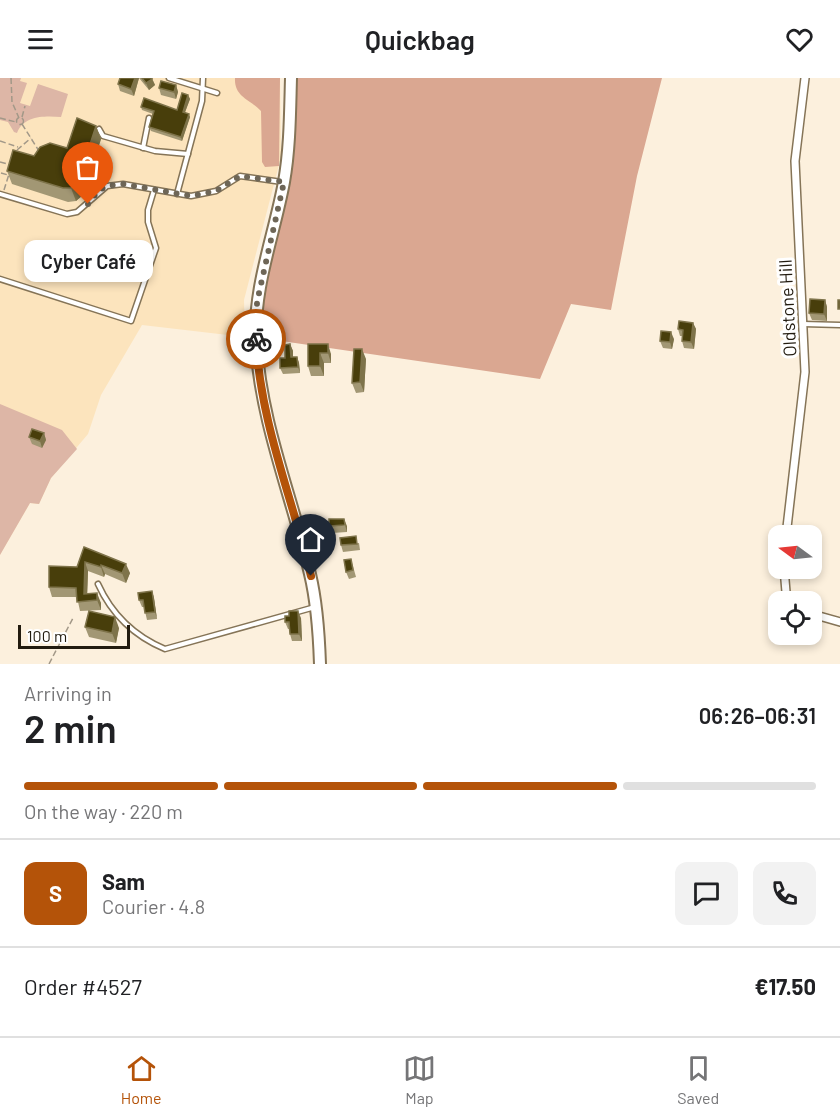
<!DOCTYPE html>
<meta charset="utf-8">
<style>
body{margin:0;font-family:Barlow,sans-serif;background:#f2f2f2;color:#202124;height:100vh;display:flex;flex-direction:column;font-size:22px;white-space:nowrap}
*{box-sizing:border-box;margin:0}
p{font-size:20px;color:#757577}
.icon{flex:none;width:33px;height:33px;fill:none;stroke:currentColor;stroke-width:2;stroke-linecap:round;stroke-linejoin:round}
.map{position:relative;height:586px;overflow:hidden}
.panel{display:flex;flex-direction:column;background:#fff;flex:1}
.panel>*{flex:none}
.needle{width:39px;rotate:285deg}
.fabs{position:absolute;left:768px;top:447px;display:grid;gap:12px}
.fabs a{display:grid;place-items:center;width:54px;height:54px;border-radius:12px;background:#fff;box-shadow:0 3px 9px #0003;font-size:30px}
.scale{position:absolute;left:18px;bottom:15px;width:112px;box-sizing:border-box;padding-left:6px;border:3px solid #221b0f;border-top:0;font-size:16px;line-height:21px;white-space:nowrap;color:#221b0f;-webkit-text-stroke:4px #fff;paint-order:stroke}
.pin{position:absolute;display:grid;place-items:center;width:51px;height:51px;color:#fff;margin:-62px -26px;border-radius:50% 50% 50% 0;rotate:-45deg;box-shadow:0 0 6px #0007}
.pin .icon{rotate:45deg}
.courier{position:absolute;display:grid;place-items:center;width:60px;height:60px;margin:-30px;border:4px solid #b45309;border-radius:50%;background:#fff;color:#222;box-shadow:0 2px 8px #0007}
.bubble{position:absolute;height:42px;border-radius:12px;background:#fff;box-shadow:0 3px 9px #0003;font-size:20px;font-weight:600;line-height:42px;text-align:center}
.head em{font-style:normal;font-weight:600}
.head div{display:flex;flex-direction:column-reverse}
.head{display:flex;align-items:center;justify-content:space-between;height:102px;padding:0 24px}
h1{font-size:39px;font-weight:600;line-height:45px}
.bar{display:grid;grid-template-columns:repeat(4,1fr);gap:9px 6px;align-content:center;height:72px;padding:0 24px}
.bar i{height:8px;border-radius:4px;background:#e0e0e0}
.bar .active{background:#b45309}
.bar p{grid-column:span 4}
.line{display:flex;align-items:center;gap:15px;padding:0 24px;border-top:2px solid #e0e0e0}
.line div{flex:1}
.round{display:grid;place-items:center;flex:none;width:63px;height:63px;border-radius:12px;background:#f2f2f2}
header{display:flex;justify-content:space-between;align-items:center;height:78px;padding:0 24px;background:#fff;font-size:27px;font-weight:600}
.dock{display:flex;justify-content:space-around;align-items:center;height:84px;border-top:2px solid #e0e0e0;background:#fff;font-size:16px;color:#757577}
.dock a{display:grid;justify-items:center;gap:3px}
.dock .active{color:#b45309}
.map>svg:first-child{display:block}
.built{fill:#fce4bd}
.green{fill:#ddb6a6}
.forest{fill:#daa791}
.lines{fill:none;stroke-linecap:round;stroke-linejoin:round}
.lane-casing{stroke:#857457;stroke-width:7}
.street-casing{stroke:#857457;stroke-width:10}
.secondary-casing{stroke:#857457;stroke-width:14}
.path{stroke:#a29888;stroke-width:1.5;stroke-dasharray:6 3;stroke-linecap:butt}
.lane{stroke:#fff;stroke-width:4}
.street{stroke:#fff;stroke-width:7}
.secondary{stroke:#fff;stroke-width:10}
.wall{fill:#a29774}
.shaded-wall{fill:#7e734a}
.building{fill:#483e0b;stroke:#7e734a;stroke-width:1.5}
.done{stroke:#6e6657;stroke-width:6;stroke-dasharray:0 10.8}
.route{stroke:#b45309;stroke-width:8}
.labels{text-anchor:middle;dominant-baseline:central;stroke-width:6;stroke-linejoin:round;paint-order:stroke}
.street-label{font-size:18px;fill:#221b0f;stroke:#fff}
</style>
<header><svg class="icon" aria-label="menu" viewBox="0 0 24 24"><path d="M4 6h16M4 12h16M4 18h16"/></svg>Quickbag<svg class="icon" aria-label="heart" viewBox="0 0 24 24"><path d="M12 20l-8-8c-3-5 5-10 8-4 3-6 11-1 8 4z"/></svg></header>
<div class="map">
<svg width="840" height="586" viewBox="0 0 840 586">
<rect width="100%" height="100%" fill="#fcf0dd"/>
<!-- built -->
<path class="built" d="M0 0H280L281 79 244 222 245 259 142 247 101 317 88 356 51 400 39 426 30 425 0 477Z"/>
<!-- green -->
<g class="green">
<path d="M0 0H21L20 3 27 5 20 25 30 28 38 6 68 16 61 39C45 38 24 37 17 55L14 54 8 44 0 42Z"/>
<path d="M0 326 62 352 77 371 51 400 39 426 30 425 0 477Z"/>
</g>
<!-- forest -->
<g class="forest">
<path d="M235 0H280L279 88 265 89 262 84 261 33C250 21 234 19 235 0Z"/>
<path d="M296 0H662L637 98 611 232 571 226 540 301 261 260 260 229 291 98Z"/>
</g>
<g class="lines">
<!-- lane casing -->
<g class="lane-casing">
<g id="lane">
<path d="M169 0 217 15"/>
<path d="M99 51 103 58 155 73 188 76"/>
<path d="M143 70 149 40"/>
<path d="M0 116 67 136 77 134 107 108 123 106 191 118 216 113 240 98 282 104"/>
<path d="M177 116 202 23 203 0"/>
<path d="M0 201 131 243 156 170 148 144V132L154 112"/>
<path d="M803 246 840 247"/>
<path d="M98 506C112 537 134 558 165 571L315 529"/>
</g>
</g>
<!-- street casing -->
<g class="street-casing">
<g id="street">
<path d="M786 458 805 294 795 83 805 0"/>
<path d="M784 490 786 514 792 524"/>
<path d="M812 536 840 544"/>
</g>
</g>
<!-- secondary casing -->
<g class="secondary-casing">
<path id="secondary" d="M291 0C290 35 290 70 284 104 274 158 253 210 256 265 261 346 292 418 310 496 317 525 319 556 320 586"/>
</g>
<!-- path -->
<g class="path">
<path d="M11 0 12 24 19 40"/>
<path d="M22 39 25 28"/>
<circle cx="20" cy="43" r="3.5"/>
<path d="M0 40 16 44"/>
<path d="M22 46 39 73"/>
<path d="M0 63 18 69"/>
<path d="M17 72 31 60"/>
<path d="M0 84 8 86"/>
<path d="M1 95 8 97"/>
<path d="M4 112 9 96"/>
<path d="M49 586 73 540"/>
</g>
<!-- lane -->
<use href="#lane" class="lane"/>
<!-- street -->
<use href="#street" class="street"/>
<!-- secondary -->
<use href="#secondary" class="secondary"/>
</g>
<!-- wall -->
<g class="wall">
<path d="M120 0H152L155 7 149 12 139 0 134 18 120 13 118 6Z"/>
<path d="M176 7 178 14 176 21 161 17 159 10Z"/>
<path d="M188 17 190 21 185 34 190 39 182 63 151 53 149 49 153 36 142 32 141 29 177 32Z"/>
<path d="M96 48 101 61 83 117 76 123 68 124 12 106 7 93 34 78 67 70Z"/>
<path d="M825 222 827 229V243L812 242 809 235Z"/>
<path d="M693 245 696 251 694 271 684 270 682 263V258H680L678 251Z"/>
<path d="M674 261 672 271 663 270 660 263Z"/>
<path d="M290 266 293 273V279H297L299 285 300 295 283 296 280 290Z"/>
<path d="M308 266 331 276V285H324V298H311L308 288Z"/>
<path d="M366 281 364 314 356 315 352 305Z"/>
<path d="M44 355 46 362 42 370 32 366 29 359Z"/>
<path d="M329 448H347V454L332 455Z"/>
<path d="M359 465 360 472 343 474 341 467Z"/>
<path d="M84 469 130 495 126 505 105 496 104 499 88 493 87 516 101 525V532L80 533 77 519H52L49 509 77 489Z"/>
<path d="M351 481 356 499 349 501 346 494Z"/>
<path d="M152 513 154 520 157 541 147 542 144 529H142L139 522Z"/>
<path d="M301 540 302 563H292L290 556V551H288L285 544Z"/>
<path d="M85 549 119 550 116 565 89 559Z"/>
</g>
<!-- shaded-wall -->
<g class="shaded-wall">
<path d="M135 0H139L134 18 131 11Z"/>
<path d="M152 1 155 7 149 12 146 5Z"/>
<path d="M176 7 178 14 176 21 174 14Z"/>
<path d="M188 17 190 21 184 37 183 34Z"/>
<path d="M189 36 190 39 182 63 181 59Z"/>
<path d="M96 48 101 61 83 117 76 123 71 110Z"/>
<path d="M825 222 827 229V243L824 236Z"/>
<path d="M693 245 696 251 694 271 691 264Z"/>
<path d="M671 254 674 261 672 271 670 264Z"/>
<path d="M290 266 293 273V285L291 279Z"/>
<path d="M328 266 331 276V285L328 275Z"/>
<path d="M362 271 366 281 364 314 360 304Z"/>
<path d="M320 275 324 285V298L320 288Z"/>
<path d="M297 279 299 285 300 295 298 289Z"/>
<path d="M44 355 46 362 42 370 40 363Z"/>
<path d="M344 441 347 448V454L345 447Z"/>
<path d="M85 484 88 493 87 523 84 516Z"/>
<path d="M126 486 130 495 126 505 122 495Z"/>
<path d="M101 487 105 496 104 499 101 489Z"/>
<path d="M152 513 154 520 157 541 155 534Z"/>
<path d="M97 515 101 525V532L97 522Z"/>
<path d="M298 533 301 540 302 563 299 556Z"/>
<path d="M115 539 119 550 116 565 112 555Z"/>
</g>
<!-- building -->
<g class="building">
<path d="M120 0H135L131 11 118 6Z"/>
<path d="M142 0H152V1L146 5Z"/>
<path d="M161 3 176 7 174 14 159 10Z"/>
<path d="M182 15 188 17 183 34 189 36 181 59 149 49 154 33 141 29 144 20 177 32Z"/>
<path d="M77 40 96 48 78 103 71 110H63L7 93 13 72 34 78 40 69 50 65 67 70Z"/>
<path d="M810 221 825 222 824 236 809 235Z"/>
<rect x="838" y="222" width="2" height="9"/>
<path d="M679 243 693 245 691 264 682 263 683 252 678 251Z"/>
<path d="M661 253 671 254 670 264 660 263Z"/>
<path d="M290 266 291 279H297L298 289 280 290V280H285V267Z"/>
<path d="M308 266H328V275H320V288H308Z"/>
<path d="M354 271H362L360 304 352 305Z"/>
<path d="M32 351 44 355 40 363 29 359Z"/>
<path d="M329 441H344L345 447 329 448Z"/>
<path d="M356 458 357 466 341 467 340 460Z"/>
<path d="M84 469 126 486 122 495 101 487V489L85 484 84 516 97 515V522L77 524 76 510 49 509V488L77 489Z"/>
<path d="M351 481 353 492 346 494 344 482Z"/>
<path d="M152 513 155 534 145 535 143 522H139L138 515Z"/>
<path d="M89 533 115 539 112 555 85 549Z"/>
<path d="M289 533H298L299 556H290L289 544H285V538H289Z"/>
</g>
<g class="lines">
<!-- done -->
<path class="done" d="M88 126 98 113 107 108 123 106 191 118 216 113 240 98 284 104 257 224 256 261"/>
<!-- route -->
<path class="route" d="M256 261C260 344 292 419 311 498"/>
</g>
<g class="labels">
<!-- street labels -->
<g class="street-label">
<text transform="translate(787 230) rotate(-93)">Oldstone Hill</text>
</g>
</g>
</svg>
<div class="fabs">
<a><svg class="needle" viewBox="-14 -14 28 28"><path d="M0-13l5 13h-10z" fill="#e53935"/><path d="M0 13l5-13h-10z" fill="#757577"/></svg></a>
<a><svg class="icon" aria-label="locate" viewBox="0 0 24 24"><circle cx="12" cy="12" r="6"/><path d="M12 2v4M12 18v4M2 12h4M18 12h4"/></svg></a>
</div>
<div class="scale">100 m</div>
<div class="pin" style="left:88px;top:126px;background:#ea580c"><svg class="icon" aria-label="bag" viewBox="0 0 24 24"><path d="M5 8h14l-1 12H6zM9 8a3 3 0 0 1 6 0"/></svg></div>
<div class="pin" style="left:311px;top:498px;background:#1f2937"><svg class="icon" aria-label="home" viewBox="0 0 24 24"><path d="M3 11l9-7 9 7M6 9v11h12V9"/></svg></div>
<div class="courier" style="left:256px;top:261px"><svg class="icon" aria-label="bike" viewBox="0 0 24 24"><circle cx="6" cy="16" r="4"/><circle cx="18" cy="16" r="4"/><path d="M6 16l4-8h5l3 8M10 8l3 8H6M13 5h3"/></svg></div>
<div class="bubble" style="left:24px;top:162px;width:129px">Cyber Café</div>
</div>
<section class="panel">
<div class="head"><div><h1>2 min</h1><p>Arriving in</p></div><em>06:26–06:31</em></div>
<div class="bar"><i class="active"></i><i class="active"></i><i class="active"></i><i></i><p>On the way · 220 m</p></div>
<div class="line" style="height:108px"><b class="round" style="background:#b45309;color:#fff">S</b><div><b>Sam</b><p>Courier · 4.8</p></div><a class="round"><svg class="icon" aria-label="chat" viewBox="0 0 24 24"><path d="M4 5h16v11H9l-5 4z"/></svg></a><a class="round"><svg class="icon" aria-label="phone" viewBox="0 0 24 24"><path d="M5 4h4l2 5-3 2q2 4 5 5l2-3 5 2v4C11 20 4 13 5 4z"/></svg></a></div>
<div class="line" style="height:78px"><div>Order #4527</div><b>€17.50</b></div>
</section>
<nav class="dock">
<a class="active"><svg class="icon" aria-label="home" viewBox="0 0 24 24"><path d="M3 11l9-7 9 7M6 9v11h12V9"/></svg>Home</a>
<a><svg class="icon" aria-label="map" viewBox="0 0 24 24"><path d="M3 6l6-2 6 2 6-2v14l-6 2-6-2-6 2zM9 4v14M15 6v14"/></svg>Map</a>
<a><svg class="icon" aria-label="saved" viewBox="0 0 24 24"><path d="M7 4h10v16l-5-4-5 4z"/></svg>Saved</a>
</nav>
